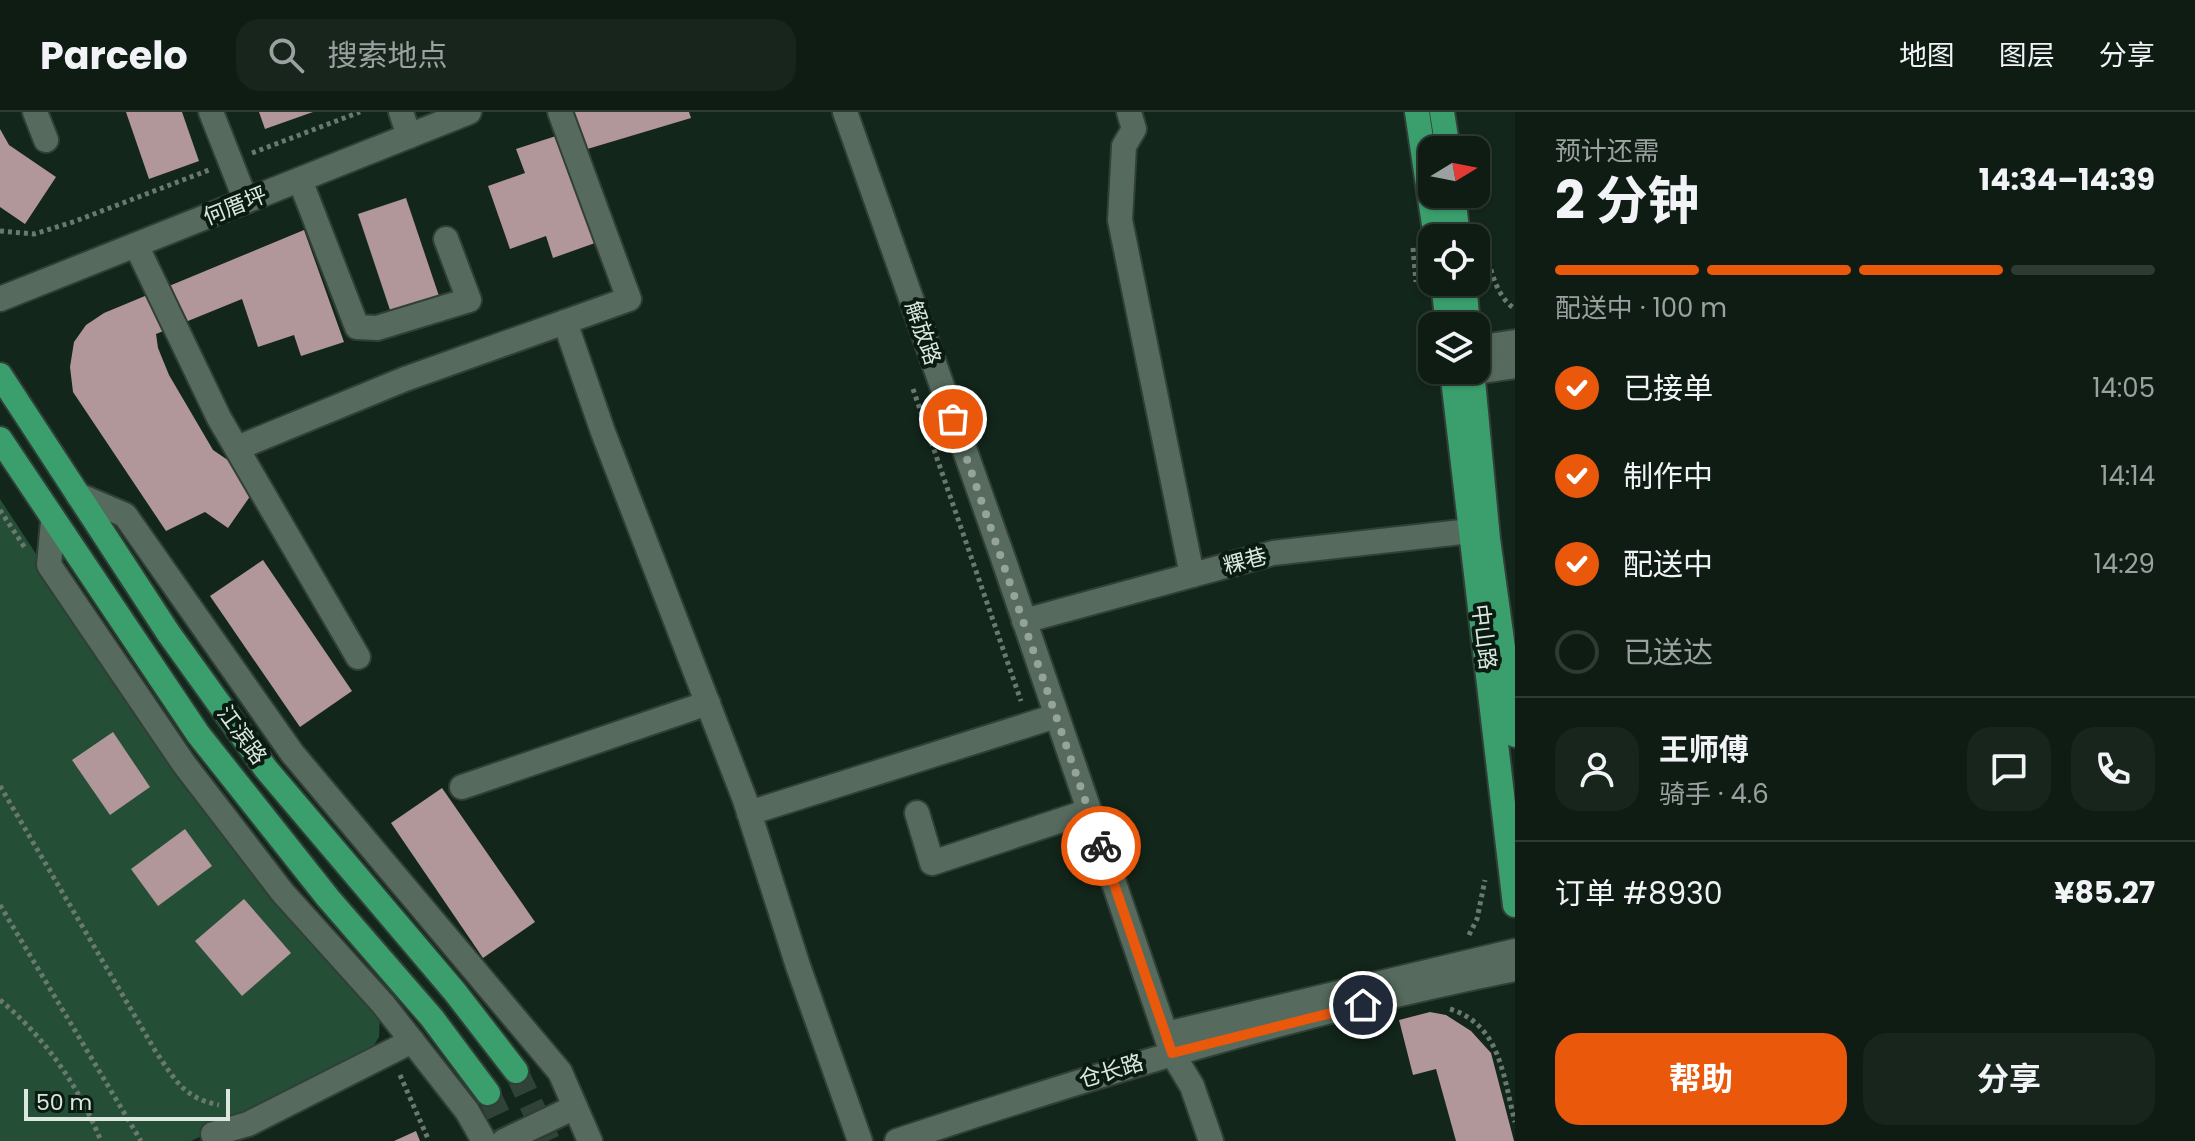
<!DOCTYPE html>
<html lang="zh">
<meta charset="utf-8">
<style>
body{margin:0;font-family:Poppins,"Noto Sans SC",sans-serif;background:#17251d;color:#f1f3f6;height:100vh;display:flex;flex-direction:column;font-size:30px;white-space:nowrap}
*{box-sizing:border-box;margin:0}
p{font-size:26px;color:#9ba1a0}
.icon{flex:none;width:44px;height:44px;fill:none;stroke:currentColor;stroke-width:2;stroke-linecap:round;stroke-linejoin:round}
.map{position:relative;flex:1;overflow:hidden}
.sheet{display:flex;flex-direction:column;background:#0e1c14;width:680px}
.sheet>*{flex:none}
.needle{width:52px;rotate:80deg}
.fabs{position:absolute;left:1418px;top:24px;display:grid;gap:16px}
.fabs a{display:grid;place-items:center;width:72px;height:72px;border-radius:16px;background:#0e1c14;box-shadow:0 2px 6px #0004,0 0 0 2px #2e3a34;font-size:40px}
.scale{position:absolute;left:24px;bottom:20px;width:206px;box-sizing:border-box;padding-left:8px;border:4px solid #dbe7df;border-top:0;font-size:22px;line-height:28px;white-space:nowrap;color:#dbe7df;-webkit-text-stroke:6px #0a1c12;paint-order:stroke}
.pin{position:absolute;display:grid;place-items:center;width:68px;height:68px;color:#fff;margin:-34px;border:4px solid #fff;border-radius:50%;box-shadow:0 2px 8px #0007}
.courier{position:absolute;display:grid;place-items:center;width:80px;height:80px;margin:-40px;border:6px solid #ea580c;border-radius:50%;background:#fff;color:#222;box-shadow:0 2px 10px #0007}
.overview em{font-style:normal;font-weight:700}
.overview div{display:flex;flex-direction:column-reverse}
.overview{display:flex;align-items:center;justify-content:space-between;height:136px;padding:0 40px}
h1{font-size:52px;font-weight:700;line-height:60px}
.bar{display:grid;grid-template-columns:repeat(4,1fr);gap:12px 8px;align-content:center;height:96px;padding:0 40px}
.bar i{height:10px;border-radius:6px;background:#2e3a34}
.bar .current{background:#ea580c}
.bar p{grid-column:span 4}
.line{display:flex;align-items:center;gap:20px;padding:0 40px;border-top:2px solid #2e3a34}
.line div{flex:1}
.round{display:grid;place-items:center;flex:none;width:84px;height:84px;border-radius:24px;background:#17251d}
ol{padding:0 40px;list-style:none}
li{display:flex;align-items:center;gap:24px;height:88px}
li p{margin-inline-start:auto}
li .icon{padding:8px;border-radius:50%;background:#ea580c;color:#fff;stroke-width:4}
li:last-child{color:#9ba1a0}
li i{width:44px;height:44px;border:4px solid #2e3a34;border-radius:50%}
.button{display:flex;gap:16px;margin-top:auto;padding:16px 40px}
.button a{flex:1;height:92px;border-radius:24px;background:#ea580c;color:#fff;font-size:32px;font-weight:700;line-height:92px;text-align:center}
.button a+a{background:#17251d;color:#f1f3f6}
header{display:flex;align-items:center;gap:48px;box-sizing:border-box;height:112px;padding:0 40px;background:#0e1c14;border-bottom:2px solid #2e3a34}
header strong{font-size:38px}
nav{display:flex;gap:44px;margin-inline-start:auto;font-size:28px}
.search{width:560px;height:72px;background:#17251d;display:flex;align-items:center;gap:20px;box-sizing:border-box;padding:0 28px;border-radius:24px;color:#9ba1a0;font-size:30px}
main{display:flex;flex:1;min-height:0}
.map>svg:first-child{display:block}
.green{fill:#254e36}
.building{fill:#b1969a}
.lines{fill:none;stroke-linecap:round;stroke-linejoin:round}
.major-tunnel{stroke:#314338;stroke-width:24;stroke-dasharray:24 12;stroke-linecap:butt}
.minor-casing{stroke:#313f36;stroke-width:28}
.major-casing{stroke:#313f36;stroke-width:28}
.path{stroke:#69796f;stroke-width:5;stroke-dasharray:4 4;stroke-linecap:butt}
.minor{stroke:#566a5d;stroke-width:24}
.major{stroke:#3a9f6d;stroke-width:24}
.done{stroke:#95a39a;stroke-width:8;stroke-dasharray:0 14.4}
.route{stroke:#ea580c;stroke-width:10}
.labels{text-anchor:middle;dominant-baseline:central;stroke-width:8;stroke-linejoin:round;paint-order:stroke}
.street-label{font-size:22px;fill:#dbe7df;stroke:#0a1c12}
</style>
<header>
<strong>Parcelo</strong>
<div class="search"><svg class="icon" aria-label="search" viewBox="0 0 24 24"><circle cx="10" cy="10" r="6"/><path d="M15 15l6 6"/></svg>搜索地点</div>
<nav><a>地图</a><a>图层</a><a>分享</a></nav>
</header>
<main>
<div class="map">
<svg width="1515" height="1029" viewBox="0 0 1515 1029">
<rect width="100%" height="100%" fill="#13261b"/>
<!-- green -->
<path class="green" d="M0 387 139 599 380 902 379 925 366 946 191 1029H0Z"/>
<!-- building -->
<g class="building">
<path d="M126 0H182L199 49 149 67Z"/>
<path d="M259 0H313L265 17Z"/>
<path d="M573 0H689L691 6 584 38Z"/>
<path d="M0 17 9 33 56 65 25 112 0 95Z"/>
<path d="M559 23 595 131 553 146 546 124 510 137 488 74 525 61 516 37Z"/>
<path d="M406 86 441 190 393 207 358 102Z"/>
<path d="M304 118 344 230 301 244 294 223 258 235 242 187 156 222 158 236 169 263 213 338 260 370 228 416 205 400 166 419 73 280 70 255 74 230 86 213 104 201Z"/>
<path d="M263 448 352 579 300 615 210 484Z"/>
<path d="M113 620 150 675 110 703 72 648Z"/>
<path d="M442 676 535 810 483 846 391 711Z"/>
<path d="M185 717 212 754 158 794 131 757Z"/>
<path d="M244 787 291 841 242 884 195 829Z"/>
<path d="M1430 900 1446 903 1471 919 1491 941 1514 1029H1456L1436 957 1413 963 1399 908Z"/>
<path d="M416 1019 420 1029H394Z"/>
</g>
<g class="lines">
<!-- major-tunnel -->
<g class="major-tunnel">
<path d="M516 959 548 1029"/>
<path d="M488 981 511 1029"/>
</g>
<!-- minor casing -->
<g class="minor-casing">
<g id="minor">
<path d="M35 0 46 28"/>
<path d="M211 0 246 89"/>
<path d="M401 0 409 24"/>
<path d="M560 0 629 187 565 210"/>
<path d="M845 0 1003 446 1172 941 1192 974 1211 1029"/>
<path d="M1129 0 1134 17 1124 34 1120 108 1192 463"/>
<path d="M300 68 357 215 377 216 469 188 446 127"/>
<path d="M136 133 219 306 358 545"/>
<path d="M0 187 469 0"/>
<path d="M1476 236 1515 230"/>
<path d="M1453 263 1515 254"/>
<path d="M237 336 405 267 565 210 603 320 745 688 798 854 860 1029"/>
<path d="M78 383 125 403 292 641 560 960 590 1029"/>
<path d="M53 409 49 453 184 652 283 781 383 892 467 999 484 1029"/>
<path d="M1024 509 1273 441 1471 419"/>
<path d="M462 675 708 591"/>
<path d="M749 701 1056 604"/>
<path d="M917 701 932 751 1089 699"/>
<path d="M1166 922 1515 839"/>
<path d="M217 1029 213 1022 248 1012 412 929"/>
<path d="M504 1029 575 995"/>
<path d="M897 1029C1100 961 1305 899 1515 857"/>
</g>
</g>
<!-- major casing -->
<g class="major-casing">
<g id="major">
<path d="M1417 0 1436 126"/>
<path d="M1442 0 1448 38"/>
<path d="M1453 82 1458 126"/>
<path d="M1443 170 1448 214"/>
<path d="M1464 170 1468 214"/>
<path d="M1452 258 1515 793"/>
<path d="M1472 258 1488 427 1515 623"/>
<path d="M0 263 169 522 266 657 455 880 516 959"/>
<path d="M0 327 198 622 328 786 432 906 488 981"/>
</g>
</g>
<!-- path -->
<g class="path">
<path d="M252 41 360 0"/>
<path d="M1476 58 1478 73"/>
<path d="M0 119 34 122 73 110 209 58"/>
<path d="M1485 126C1488 150 1494 183 1515 197"/>
<path d="M1413 136 1416 170"/>
<path d="M1422 224 1426 253"/>
<path d="M913 277 1021 589"/>
<path d="M0 398 25 436"/>
<path d="M0 674 156 940C176 969 184 986 219 993"/>
<path d="M0 793 141 1029"/>
<path d="M1469 823 1477 807 1485 768"/>
<path d="M0 888C45 925 79 975 101 1029"/>
<path d="M1450 897C1501 913 1503 965 1515 1010"/>
<path d="M400 963 429 1029"/>
</g>
<!-- minor -->
<use href="#minor" class="minor"/>
<!-- major -->
<use href="#major" class="major"/>
</g>
<g class="lines">
<!-- done -->
<path class="done" d="M953 307 1101 734"/>
<!-- route -->
<path class="route" d="M1101 734 1172 941 1363 893"/>
</g>
<g class="labels">
<!-- street labels -->
<g class="street-label">
<text transform="translate(235 94) rotate(-22)">何厝坪</text>
<text transform="translate(923 221) rotate(71)">解放路</text>
<text transform="translate(1245 449) rotate(-15)">粿巷</text>
<text transform="translate(1484 525) rotate(83)">中山路</text>
<text transform="translate(242 623) rotate(54)">江滨路</text>
<text transform="translate(1111 959) rotate(-17)">仓长路</text>
</g>
</g>
</svg>
<div class="fabs">
<a><svg class="needle" viewBox="-14 -14 28 28"><path d="M0-13l5 13h-10z" fill="#e53935"/><path d="M0 13l5-13h-10z" fill="#9ba1a0"/></svg></a>
<a><svg class="icon" aria-label="locate" viewBox="0 0 24 24"><circle cx="12" cy="12" r="6"/><path d="M12 2v4M12 18v4M2 12h4M18 12h4"/></svg></a>
<a><svg class="icon" aria-label="layers" viewBox="0 0 24 24"><path d="M12 4l9 5-9 5-9-5zM3 14l9 5 9-5"/></svg></a>
</div>
<div class="scale">50 m</div>
<div class="pin" style="left:953px;top:307px;background:#ea580c"><svg class="icon" aria-label="bag" viewBox="0 0 24 24"><path d="M5 8h14l-1 12H6zM9 8a3 3 0 0 1 6 0"/></svg></div>
<div class="pin" style="left:1363px;top:893px;background:#1f2937"><svg class="icon" aria-label="home" viewBox="0 0 24 24"><path d="M3 11l9-7 9 7M6 9v11h12V9"/></svg></div>
<div class="courier" style="left:1101px;top:734px"><svg class="icon" aria-label="bike" viewBox="0 0 24 24"><circle cx="6" cy="16" r="4"/><circle cx="18" cy="16" r="4"/><path d="M6 16l4-8h5l3 8M10 8l3 8H6M13 5h3"/></svg></div>
</div>
<section class="sheet">
<div class="overview"><div><h1>2 分钟</h1><p>预计还需</p></div><em>14:34–14:39</em></div>
<div class="bar"><i class="current"></i><i class="current"></i><i class="current"></i><i></i><p>配送中 · 100 m</p></div>
<ol>
<li><svg class="icon" aria-label="check" viewBox="0 0 24 24"><path d="M5 12l5 5 9-10"/></svg>已接单<p>14:05</p></li>
<li><svg class="icon" aria-label="check" viewBox="0 0 24 24"><path d="M5 12l5 5 9-10"/></svg>制作中<p>14:14</p></li>
<li><svg class="icon" aria-label="check" viewBox="0 0 24 24"><path d="M5 12l5 5 9-10"/></svg>配送中<p>14:29</p></li>
<li><i></i>已送达</li>
</ol>
<div class="line" style="height:144px"><a class="round"><svg class="icon" aria-label="person" viewBox="0 0 24 24"><circle cx="12" cy="8" r="4"/><path d="M4 21q1-7 8-7t8 7"/></svg></a><div><b>王师傅</b><p>骑手 · 4.6</p></div><a class="round"><svg class="icon" aria-label="chat" viewBox="0 0 24 24"><path d="M4 5h16v11H9l-5 4z"/></svg></a><a class="round"><svg class="icon" aria-label="phone" viewBox="0 0 24 24"><path d="M5 4h4l2 5-3 2q2 4 5 5l2-3 5 2v4C11 20 4 13 5 4z"/></svg></a></div>
<div class="line" style="height:104px"><div>订单 #8930</div><b>¥85.27</b></div>
<div class="button"><a>帮助</a><a>分享</a></div>
</section>
</main>
